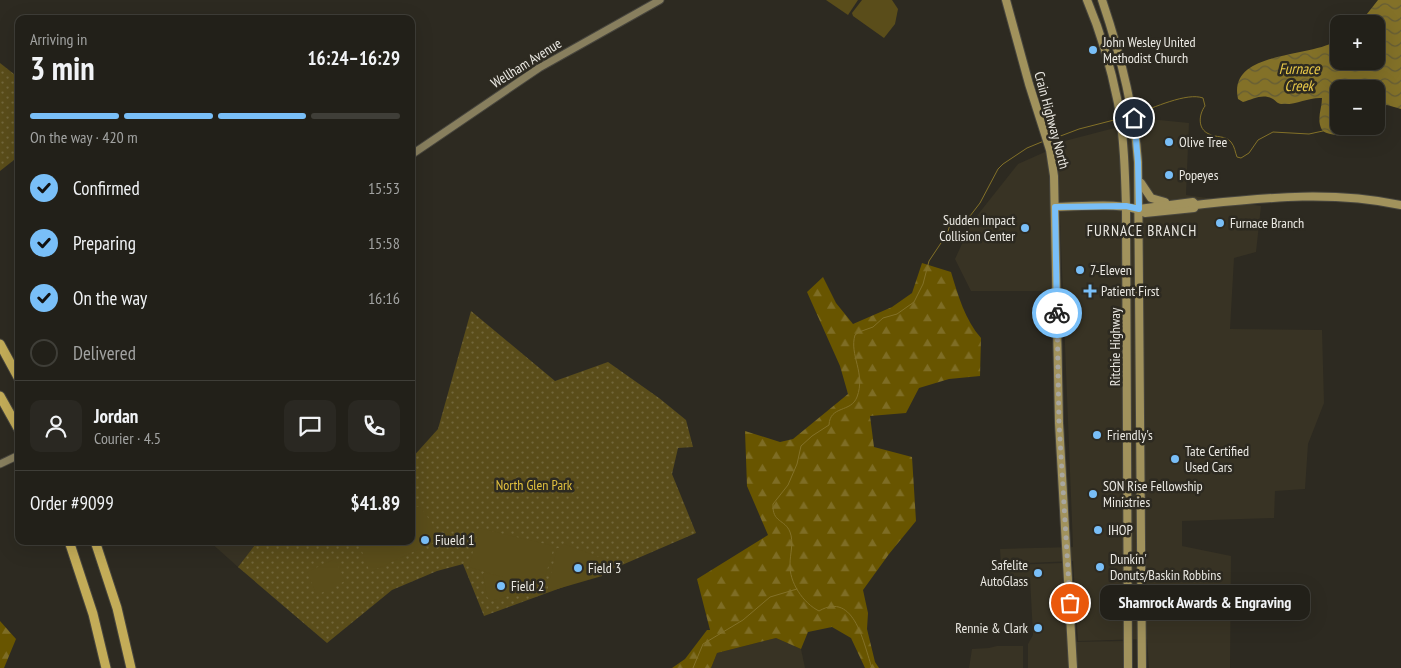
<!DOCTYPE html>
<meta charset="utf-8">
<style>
body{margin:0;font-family:"PT Sans Narrow",sans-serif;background:#2a2822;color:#f1f3f6;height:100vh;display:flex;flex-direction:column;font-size:19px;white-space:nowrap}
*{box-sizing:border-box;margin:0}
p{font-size:16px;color:#a2a3a2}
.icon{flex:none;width:28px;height:28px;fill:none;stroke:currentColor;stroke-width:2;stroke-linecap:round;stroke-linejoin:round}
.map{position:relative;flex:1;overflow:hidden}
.details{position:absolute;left:15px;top:15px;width:400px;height:530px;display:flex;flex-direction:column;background:#222019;border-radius:10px;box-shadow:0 5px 20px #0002,0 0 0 1px #3f3e38}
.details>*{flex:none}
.buttons{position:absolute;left:1330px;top:15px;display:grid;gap:10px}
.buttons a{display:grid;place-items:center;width:55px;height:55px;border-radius:10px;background:#222019;box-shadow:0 5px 20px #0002,0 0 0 1px #3f3e38;font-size:25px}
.pin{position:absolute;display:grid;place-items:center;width:42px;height:42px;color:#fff;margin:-21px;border:2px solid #fff;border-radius:50%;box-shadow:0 1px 5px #0007}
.courier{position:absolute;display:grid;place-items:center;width:50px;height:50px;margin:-25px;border:4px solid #79bff8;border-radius:50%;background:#fff;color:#222;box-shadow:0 1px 6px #0007}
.bubble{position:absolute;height:35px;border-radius:10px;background:#222019;box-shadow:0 5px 20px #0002,0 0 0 1px #3f3e38;font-size:16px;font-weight:700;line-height:35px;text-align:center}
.summary em{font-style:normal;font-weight:700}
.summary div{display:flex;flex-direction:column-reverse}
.summary{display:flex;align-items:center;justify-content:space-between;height:85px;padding:0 15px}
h1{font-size:32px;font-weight:700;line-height:38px}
.bar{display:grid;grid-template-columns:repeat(4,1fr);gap:8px 5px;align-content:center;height:60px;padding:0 15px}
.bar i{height:6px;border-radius:4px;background:#3f3e38}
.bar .current{background:#79bff8}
.bar p{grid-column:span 4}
.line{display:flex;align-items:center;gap:12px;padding:0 15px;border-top:1px solid #3f3e38}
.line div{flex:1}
.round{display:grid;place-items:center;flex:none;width:52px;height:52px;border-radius:10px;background:#2a2822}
ol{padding:0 15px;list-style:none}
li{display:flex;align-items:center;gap:15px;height:55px}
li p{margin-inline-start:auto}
li .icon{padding:5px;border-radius:50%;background:#79bff8;color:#111;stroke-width:4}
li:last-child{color:#a2a3a2}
li i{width:28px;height:28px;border:2px solid #3f3e38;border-radius:50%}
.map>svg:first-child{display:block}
.built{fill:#383324}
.forest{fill:url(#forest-firs)}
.park{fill:url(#park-dots)}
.pitch{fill:#5a4d1a}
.water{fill:url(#water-waves)}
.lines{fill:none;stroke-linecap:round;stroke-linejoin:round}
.stream{stroke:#837128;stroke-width:1}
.secondary-casing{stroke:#48463e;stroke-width:9}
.primary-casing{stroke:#48463e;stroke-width:10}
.highway-casing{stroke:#48463e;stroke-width:11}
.secondary{stroke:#887f5e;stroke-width:7}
.primary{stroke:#a1925c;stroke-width:8}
.highway{stroke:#c3ac58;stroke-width:9}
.done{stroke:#a8a69f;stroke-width:5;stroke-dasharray:0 9}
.route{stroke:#79bff8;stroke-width:6}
.poi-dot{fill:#79bff8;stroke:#2d2a21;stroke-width:2}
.labels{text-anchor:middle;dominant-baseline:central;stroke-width:5;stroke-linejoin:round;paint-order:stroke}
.poi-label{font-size:14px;fill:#ebe9e3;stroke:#2d2a21;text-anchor:start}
.street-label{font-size:14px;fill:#ebe9e3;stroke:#2d2a21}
.park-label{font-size:14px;fill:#e2c13e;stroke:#2d2a21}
.water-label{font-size:15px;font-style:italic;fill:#ebca49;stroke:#2d2a21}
.neighbourhood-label{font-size:15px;letter-spacing:1px;fill:#ebe9e3;stroke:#2d2a21}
</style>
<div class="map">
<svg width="1401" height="668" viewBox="0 0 1401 668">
<defs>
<pattern id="forest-firs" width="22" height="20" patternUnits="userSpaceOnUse" patternTransform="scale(1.25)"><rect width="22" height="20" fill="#685500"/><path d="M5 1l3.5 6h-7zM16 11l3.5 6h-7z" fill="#7e6d25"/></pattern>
<pattern id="park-dots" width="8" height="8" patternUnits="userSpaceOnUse" patternTransform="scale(1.25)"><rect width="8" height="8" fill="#5a4d1a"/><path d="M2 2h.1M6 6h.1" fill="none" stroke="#72673b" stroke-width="1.8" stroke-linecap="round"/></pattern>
<pattern id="water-waves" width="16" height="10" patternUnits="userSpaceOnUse" patternTransform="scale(1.25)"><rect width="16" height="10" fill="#837128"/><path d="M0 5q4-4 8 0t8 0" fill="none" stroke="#645c36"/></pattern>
</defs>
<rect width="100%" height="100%" fill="#2d2a21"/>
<!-- built -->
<g class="built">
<path d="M1149 119 1189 123 1186 195 1261 206 1256 252 1234 258 1230 329 1322 330 1324 403 1308 444 1305 489 1275 491 1274 518 1182 521V546L1231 556 1230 668H1149L1147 639 1078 641 1073 561 1001 564 1000 549 1073 547 1057 143Z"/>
<path d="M1045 152 1051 177 1053 291H971L955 259 972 222 1018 164Z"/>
<path d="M209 541H258L238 567Z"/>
<path d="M1062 563 1068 642 1124 641 1125 668H1028V644L1033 635 1030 578 1010 576V565Z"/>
<path d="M776 638 801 649 805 668H711L717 653Z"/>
<path d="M997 646H1023V668H969L972 649 989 648Z"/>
</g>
<!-- forest -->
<g class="forest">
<path d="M922 263 951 272C958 295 965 320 981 338L980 376 949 379 919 388 906 413 870 416 874 447 912 457 916 521 889 554 863 590 868 613 867 629 875 662 879 668H865L851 638 832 627 808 632 801 649 776 638 717 653 711 668H672L685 659 707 630H710L697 579 768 535 747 486 745 431 780 442 793 439 848 394 840 366 807 292 823 277 836 303 853 324 892 307 912 293Z"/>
<path d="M0 621 16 639 4 668H0Z"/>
</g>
<!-- park -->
<g class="park">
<path d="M0 63 19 78V156L0 171Z"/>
<path d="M471 311 555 381 608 362 659 398 686 420 693 447 678 448 672 474 696 533 615 568 484 616 463 564 437 571 392 590 327 643 238 567 258 541H411V459L438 429Z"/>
</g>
<!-- pitch -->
<g class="pitch">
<path d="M826 0H858L848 15Z"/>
<path d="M862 0H892L898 9 895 24 884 38 853 16 852 13Z"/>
<path d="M411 507H420L443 538 370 572 360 546 361 541H411Z"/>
<path d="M479 528 554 546 542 588 517 581 519 584 512 595 491 601 487 597 483 573 503 577 469 567Z"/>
<path d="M564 544 604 559 602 576 547 592 557 548H560Z"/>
<path d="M335 559 345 581 317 595 307 572Z"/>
</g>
<!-- water -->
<path class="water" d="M1378 0H1401V109L1387 105 1381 106 1376 123V89H1339V126H1375C1370 129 1366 134 1361 135 1354 137 1326 136 1322 130 1316 119 1322 109 1322 98 1309 97 1296 105 1283 104 1278 104 1277 102 1273 99 1263 93 1253 99 1243 102L1238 99C1227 49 1313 59 1339 39V61H1376V24H1359Z"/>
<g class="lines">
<!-- stream -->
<g class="stream">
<path d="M1136 114C1153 108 1187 92 1203 98L1205 106C1199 114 1197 129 1209 134 1216 138 1225 135 1231 142 1235 147 1235 152 1237 157L1241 158 1249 153 1258 140 1273 132 1309 134 1323 131"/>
<path d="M1050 140 1079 129 1118 119"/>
<path d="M693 668 703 644 743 620 770 597 797 589"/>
<path d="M872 668C864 646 855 590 819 611 803 603 789 582 790 564 790 554 794 542 790 532 785 519 772 523 773 504L788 485 797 464 801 446 812 436 829 425C830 405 851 413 857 397 866 373 849 355 855 335L859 332 873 327 883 318 897 314 914 302 923 284 929 261 947 234 950 225 970 216 980 203 998 169 1003 164 1027 148 1044 141"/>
</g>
<!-- secondary casing -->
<g class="secondary-casing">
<g id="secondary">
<path d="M411 155 539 68 660 0"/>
<path d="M0 464 19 455"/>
</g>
</g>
<!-- primary casing -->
<g class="primary-casing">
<g id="primary">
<path d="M1006 0 1029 84 1050 150 1054 176 1059 423 1073 668"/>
<path d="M1087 0C1101 33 1111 68 1118 103 1124 137 1125 172 1126 206L1128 668"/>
<path d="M1102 0C1120 53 1134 106 1138 162L1142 668"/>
<path d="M1141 183 1151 198 1165 202"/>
<path d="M1055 207C1078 207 1127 201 1145 213L1194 208 1196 205 1204 204C1272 197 1333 191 1401 205"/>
<path d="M1139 209 1193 202 1196 205"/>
</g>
</g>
<!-- highway casing -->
<g class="highway-casing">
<g id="highway">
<path d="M0 344 19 379"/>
<path d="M0 396 19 430"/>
<path d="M69 541 93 614 106 668"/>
<path d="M95 541 117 608 131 668"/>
</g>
</g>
<!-- secondary -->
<use href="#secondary" class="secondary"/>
<!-- primary -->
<use href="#primary" class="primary"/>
<!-- highway -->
<use href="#highway" class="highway"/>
</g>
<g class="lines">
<!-- done -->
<path class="done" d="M1057 313 1059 423 1070 603"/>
<!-- route -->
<path class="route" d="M1057 313 1055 207 1126 206 1139 209 1138 162 1134 118"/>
</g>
<!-- markers -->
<g class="poi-dot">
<circle cx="1093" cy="50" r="5"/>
<circle cx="1169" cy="142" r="5"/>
<circle cx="1169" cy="175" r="5"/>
<circle cx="1220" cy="223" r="5"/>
<circle cx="1025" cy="228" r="5"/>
<circle cx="1080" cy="270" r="5"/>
<path d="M1087.5 283.5h5v5h5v5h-5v5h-5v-5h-5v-5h5z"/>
<circle cx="1097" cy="435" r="5"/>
<circle cx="1175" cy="459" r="5"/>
<circle cx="1093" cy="494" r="5"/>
<circle cx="1098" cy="530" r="5"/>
<circle cx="425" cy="540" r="5"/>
<circle cx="1100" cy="567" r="5"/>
<circle cx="578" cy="568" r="5"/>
<circle cx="1038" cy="573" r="5"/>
<circle cx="501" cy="586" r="5"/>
<circle cx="1038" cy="628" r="5"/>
</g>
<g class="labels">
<!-- poi labels -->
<g class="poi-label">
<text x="1103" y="42">John Wesley United<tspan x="1103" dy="16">Methodist Church</tspan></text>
<text x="1179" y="142">Olive Tree</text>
<text x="1179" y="175">Popeyes</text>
<text x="1015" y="220" text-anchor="end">Sudden Impact<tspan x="1015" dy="16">Collision Center</tspan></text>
<text x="1230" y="223">Furnace Branch</text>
<text x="1090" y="270">7-Eleven</text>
<text x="1101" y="291">Patient First</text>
<text x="1107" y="435">Friendly's</text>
<text x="1185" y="451">Tate Certified<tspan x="1185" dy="16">Used Cars</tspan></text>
<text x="1103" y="486">SON Rise Fellowship<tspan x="1103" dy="16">Ministries</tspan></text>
<text x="1108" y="530">IHOP</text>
<text x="435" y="540">Fiueld 1</text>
<text x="1110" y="559">Dunkin'<tspan x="1110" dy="16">Donuts/Baskin Robbins</tspan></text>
<text x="1028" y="565" text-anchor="end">Safelite<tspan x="1028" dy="16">AutoGlass</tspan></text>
<text x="588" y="568">Field 3</text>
<text x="511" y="586">Field 2</text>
<text x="1028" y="628" text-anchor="end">Rennie &amp; Clark</text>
</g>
<!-- street labels -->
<g class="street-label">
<text transform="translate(526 63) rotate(-32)">Wellham Avenue</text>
<text transform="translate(1052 120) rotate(75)">Crain Highway North</text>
<text transform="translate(1115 347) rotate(-90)">Ritchie Highway</text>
</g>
<!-- park labels -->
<g class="park-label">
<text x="534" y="485">North Glen Park</text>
</g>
<!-- water labels -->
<g class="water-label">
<text x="1299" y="68">Furnace<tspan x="1299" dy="17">Creek</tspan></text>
</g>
<!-- neighbourhood labels -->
<g class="neighbourhood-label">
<text x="1142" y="230">FURNACE BRANCH</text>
</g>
</g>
</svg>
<div class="buttons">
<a>+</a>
<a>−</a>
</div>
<div class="pin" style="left:1070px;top:603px;background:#ea580c"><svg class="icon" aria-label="bag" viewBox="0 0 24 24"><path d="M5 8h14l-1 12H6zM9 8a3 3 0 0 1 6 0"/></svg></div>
<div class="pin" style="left:1134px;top:118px;background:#1f2937"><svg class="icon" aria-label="home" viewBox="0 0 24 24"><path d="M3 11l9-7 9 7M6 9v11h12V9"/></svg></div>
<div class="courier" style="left:1057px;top:313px"><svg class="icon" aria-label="bike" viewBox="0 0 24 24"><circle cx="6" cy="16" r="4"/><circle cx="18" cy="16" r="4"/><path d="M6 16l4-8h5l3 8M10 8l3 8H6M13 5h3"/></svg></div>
<div class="bubble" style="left:1100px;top:585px;width:210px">Shamrock Awards &amp; Engraving</div>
<section class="details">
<div class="summary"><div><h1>3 min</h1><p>Arriving in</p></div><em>16:24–16:29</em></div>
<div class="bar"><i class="current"></i><i class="current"></i><i class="current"></i><i></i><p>On the way · 420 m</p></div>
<ol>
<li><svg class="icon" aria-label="check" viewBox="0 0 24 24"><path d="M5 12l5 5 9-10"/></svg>Confirmed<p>15:53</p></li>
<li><svg class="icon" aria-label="check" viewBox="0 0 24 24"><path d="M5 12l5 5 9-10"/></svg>Preparing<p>15:58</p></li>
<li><svg class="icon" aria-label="check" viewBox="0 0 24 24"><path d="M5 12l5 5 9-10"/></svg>On the way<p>16:16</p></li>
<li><i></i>Delivered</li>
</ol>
<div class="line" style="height:90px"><a class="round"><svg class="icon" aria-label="person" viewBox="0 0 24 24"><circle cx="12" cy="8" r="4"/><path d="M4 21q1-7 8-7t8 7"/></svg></a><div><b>Jordan</b><p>Courier · 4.5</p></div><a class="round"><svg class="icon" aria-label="chat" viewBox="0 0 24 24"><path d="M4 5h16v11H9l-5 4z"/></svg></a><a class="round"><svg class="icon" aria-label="phone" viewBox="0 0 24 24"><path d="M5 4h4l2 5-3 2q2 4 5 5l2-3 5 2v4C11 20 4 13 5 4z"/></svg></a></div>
<div class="line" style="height:65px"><div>Order #9099</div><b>$41.89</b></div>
</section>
</div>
